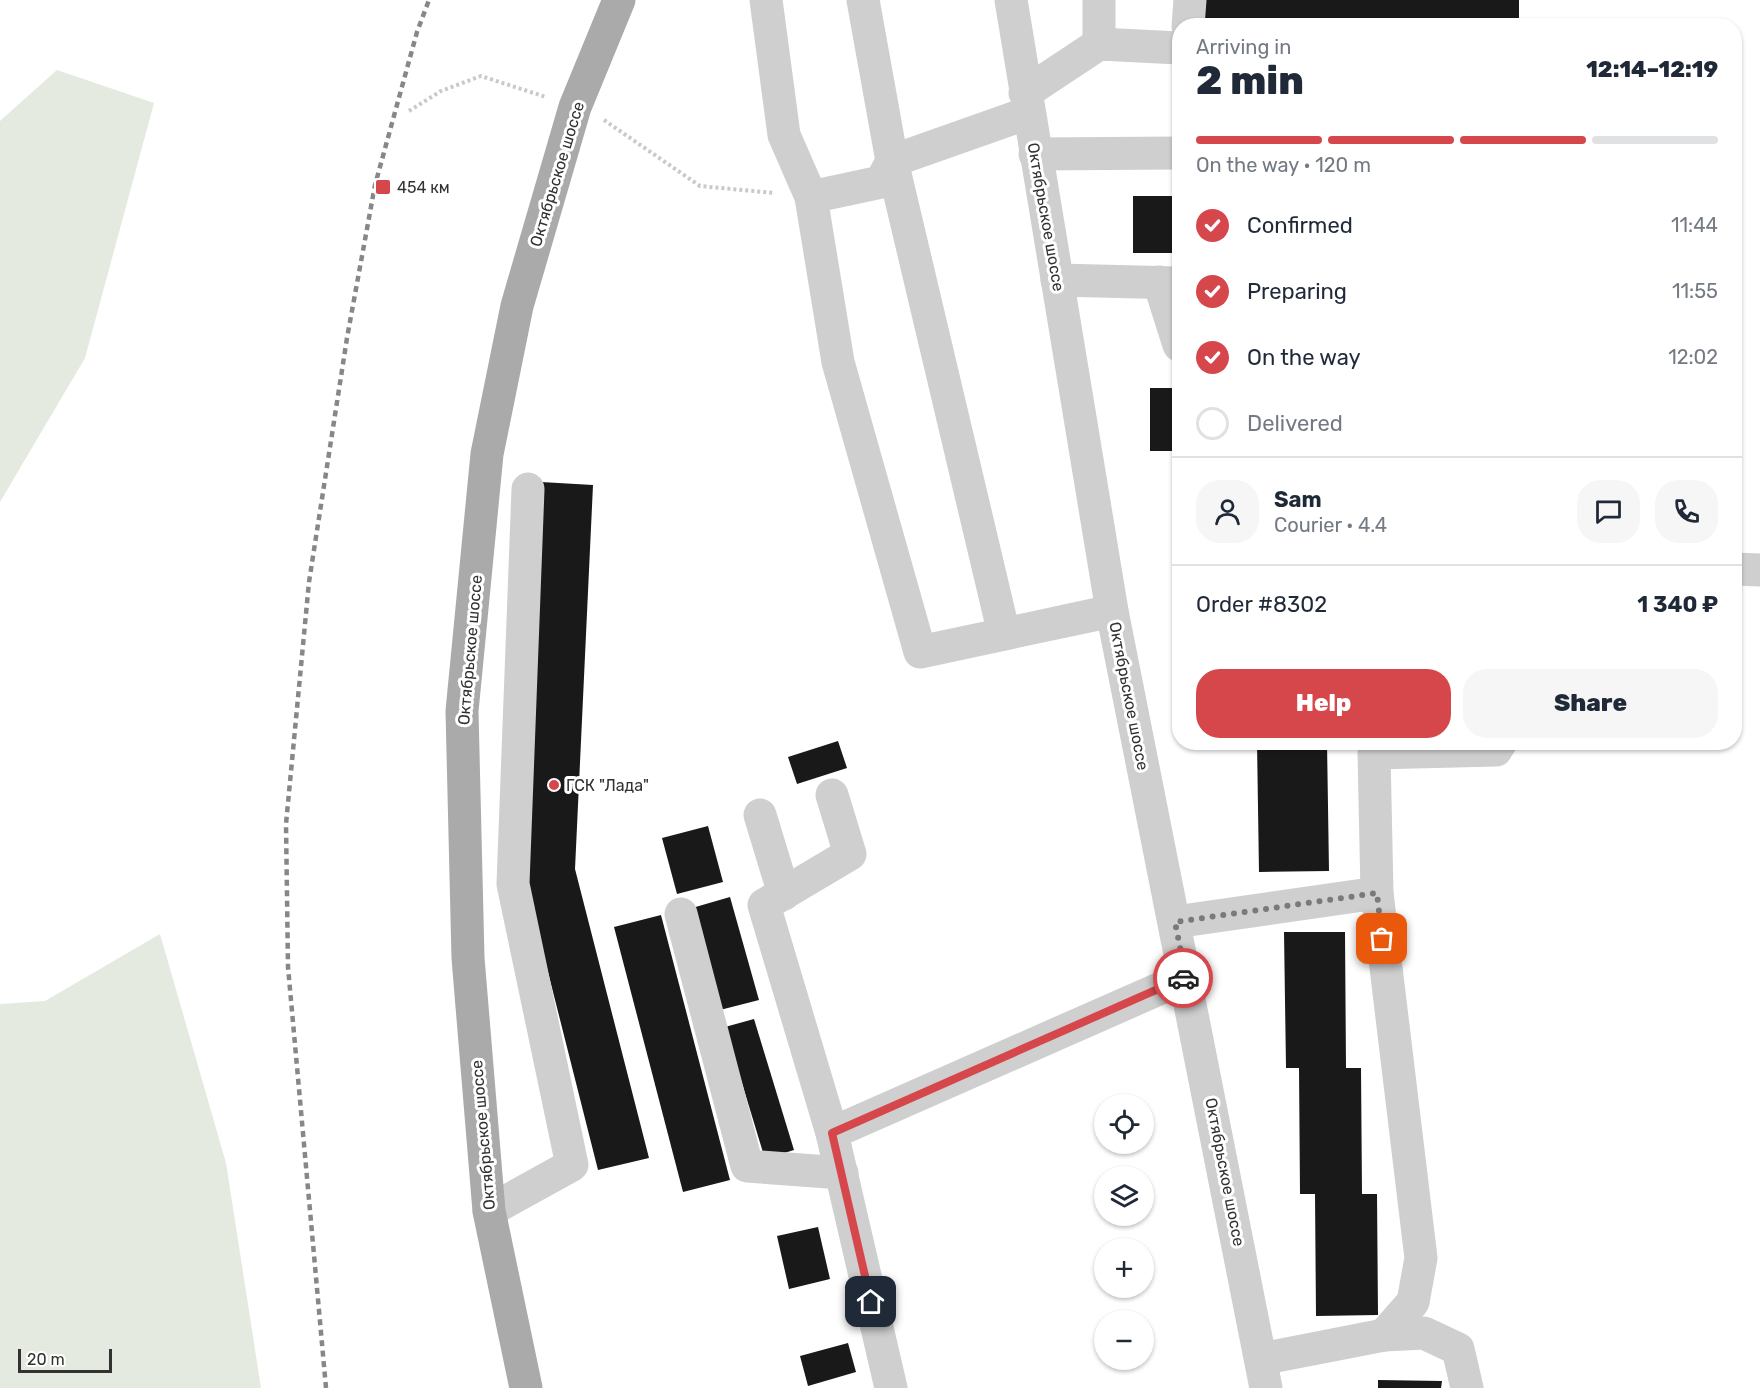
<!DOCTYPE html>
<meta charset="utf-8">
<style>
body{margin:0;font-family:Rubik,sans-serif;background:#f6f6f7;color:#1f2937;height:100vh;display:flex;flex-direction:column;font-size:22px;white-space:nowrap}
*{box-sizing:border-box;margin:0}
p{font-size:20px;color:#747a83}
.icon{flex:none;width:33px;height:33px;fill:none;stroke:currentColor;stroke-width:2;stroke-linecap:round;stroke-linejoin:round}
.map{position:relative;flex:1;overflow:hidden}
.details{position:absolute;left:1172px;top:18px;width:570px;height:732px;display:flex;flex-direction:column;background:#fff;border-radius:24px;box-shadow:0 2px 4px #0004}
.details>*{flex:none}
.buttons{position:absolute;left:1094px;top:1094px;display:grid;gap:12px}
.buttons a{display:grid;place-items:center;width:60px;height:60px;border-radius:50%;background:#fff;box-shadow:0 2px 4px #0004;font-size:30px}
.scale{position:absolute;left:18px;bottom:15px;width:94px;box-sizing:border-box;padding-left:6px;border:3px solid #323232;border-top:0;font-size:16px;line-height:21px;white-space:nowrap;color:#323232;-webkit-text-stroke:4px #fff;paint-order:stroke}
.pin{position:absolute;display:grid;place-items:center;width:51px;height:51px;color:#fff;margin:-26px;border-radius:12px;box-shadow:0 3px 9px #0006}
.courier{position:absolute;display:grid;place-items:center;width:60px;height:60px;margin:-30px;border:4px solid #d6474c;border-radius:50%;background:#fff;color:#222;box-shadow:0 2px 8px #0007}
.overview em{font-style:normal;font-weight:800}
.overview div{display:flex;flex-direction:column-reverse}
.overview{display:flex;align-items:center;justify-content:space-between;height:102px;padding:0 24px}
h1{font-size:39px;font-weight:800;line-height:45px}
.bar{display:grid;grid-template-columns:repeat(4,1fr);gap:9px 6px;align-content:center;height:72px;padding:0 24px}
.bar i{height:8px;border-radius:4px;background:#e0e1e3}
.bar .on{background:#d6474c}
.bar p{grid-column:span 4}
.line{display:flex;align-items:center;gap:15px;padding:0 24px;border-top:2px solid #e0e1e3}
.line div{flex:1}
.round{display:grid;place-items:center;flex:none;width:63px;height:63px;border-radius:24px;background:#f6f6f7}
ol{padding:0 24px;list-style:none}
li{display:flex;align-items:center;gap:18px;height:66px}
li p{margin-inline-start:auto}
li .icon{padding:6px;border-radius:50%;background:#d6474c;color:#fff;stroke-width:4}
li:last-child{color:#747a83}
li i{width:33px;height:33px;border:3px solid #e0e1e3;border-radius:50%}
.button{display:flex;gap:12px;margin-top:auto;padding:12px 24px}
.button a{flex:1;height:69px;border-radius:24px;background:#d6474c;color:#fff;font-size:24px;font-weight:800;line-height:69px;text-align:center}
.button a+a{background:#f6f6f7;color:#1f2937}
.map>svg:first-child{display:block}
.green{fill:#e4eadf}
.building{fill:#191919}
.lines{fill:none;stroke-linecap:round;stroke-linejoin:round}
.path{stroke:#c9c9c9;stroke-width:4;stroke-dasharray:3 3;stroke-linecap:butt}
.minor{stroke:#cfcfcf;stroke-width:33}
.major{stroke:#aaa;stroke-width:33}
.rail{stroke:#878787;stroke-width:4.5;stroke-dasharray:6 4.5;stroke-linecap:butt}
.done{stroke:#7a7a7a;stroke-width:6;stroke-dasharray:0 10.8}
.route{stroke:#d6474c;stroke-width:8}
.poi-dot{fill:#d6474c;stroke:#fff;stroke-width:2}
.labels{text-anchor:middle;dominant-baseline:central;stroke-width:6;stroke-linejoin:round;paint-order:stroke}
.street-label{font-size:16px;fill:#323232;stroke:#fff}
.poi-label{font-size:16px;fill:#323232;stroke:#fff;text-anchor:start}
</style>
<div class="map">
<svg width="1760" height="1388" viewBox="0 0 1760 1388">
<rect width="100%" height="100%" fill="#fff"/>
<!-- green -->
<g class="green">
<path d="M57 70 154 103 85 358 0 502V121Z"/>
<path d="M160 934 226 1163 261 1388H0V1004L45 1001Z"/>
</g>
<!-- building -->
<g class="building">
<rect x="1200" y="0" width="319" height="26"/>
<rect x="1133" y="196" width="46" height="57"/>
<rect x="1150" y="388" width="29" height="63"/>
<path d="M541 482 593 485 575 869 649 1158 598 1170 525 881Z"/>
<path d="M838 741 847 768 797 784 788 757Z"/>
<path d="M1257 742H1327L1329 871 1259 872Z"/>
<path d="M708 826 723 882 677 894 662 838Z"/>
<path d="M730 897 759 1000 720 1010 692 908Z"/>
<path d="M661 915 730 1180 683 1192 614 927Z"/>
<path d="M1284 932H1345L1346 1068H1361L1362 1194H1377L1378 1315 1316 1316 1315 1194H1300L1299 1068H1286Z"/>
<path d="M754 1019 794 1150 765 1159 725 1027Z"/>
<path d="M818 1227 830 1279 789 1289 777 1236Z"/>
<path d="M848 1343 856 1372 808 1386 800 1356Z"/>
<path d="M1378 1380 1442 1381 1441 1388H1378Z"/>
</g>
<g class="lines">
<!-- path -->
<g class="path">
<path d="M409 111 441 91 481 76 546 97"/>
<path d="M604 120 700 186 774 193"/>
</g>
<!-- minor -->
<g class="minor">
<path d="M766 0 784 135 811 197 881 182 892 161 1028 113"/>
<path d="M863 0 892 161 1004 634"/>
<path d="M1011 0 1112 611 1266 1388"/>
<path d="M1099 0V44"/>
<path d="M1188 26 1190 0"/>
<path d="M1025 93 1099 44 1179 48"/>
<path d="M1035 154 1179 153"/>
<path d="M811 197 838 362 920 652 1112 611"/>
<path d="M1057 280 1179 283"/>
<path d="M1159 282 1179 345"/>
<path d="M1734 569 1760 570"/>
<path d="M832 795 850 854 764 905 832 1133 891 1388"/>
<path d="M760 815 784 894"/>
<path d="M681 914 747 1166 842 1173"/>
<path d="M1175 922 1377 893 1374 753 1496 750 1501 742"/>
<path d="M832 1133 1186 977"/>
<path d="M489 1211 572 1165 513 884 528 489"/>
<path d="M1384 1335 1424 1333 1458 1349 1467 1388"/>
<path d="M1261 1359 1384 1335 1413 1302 1421 1258 1377 893"/>
</g>
<!-- major -->
<path class="major" d="M526 1388 489 1211 468 958 462 711 487 454 517 306 575 107 619 0"/>
<!-- rail -->
<path class="rail" d="M326 1388 288 967 286 824 309 582 347 338 375 185 417 32 429 0"/>
</g>
<g class="lines">
<!-- done -->
<path class="done" d="M1183 978 1186 977 1175 922 1377 893 1382 939"/>
<!-- route -->
<path class="route" d="M871 1302 832 1133 1183 978"/>
</g>
<!-- markers -->
<g class="poi-dot">
<rect x="375" y="179" width="16" height="16" rx="3"/>
<circle cx="554" cy="785" r="6"/>
</g>
<g class="labels">
<!-- street labels -->
<g class="street-label">
<text transform="translate(557 174) rotate(-73)">Октябрьское шоссе</text>
<text transform="translate(1046 217) rotate(80)">Октябрьское шоссе</text>
<text transform="translate(470 650) rotate(-85)">Октябрьское шоссе</text>
<text transform="translate(1129 696) rotate(79)">Октябрьское шоссе</text>
<text transform="translate(483 1135) rotate(-95)">Октябрьское шоссе</text>
<text transform="translate(1225 1172) rotate(79)">Октябрьское шоссе</text>
</g>
<!-- poi labels -->
<g class="poi-label">
<text x="397" y="187">454 км</text>
<text x="566" y="785">ГСК "Лада"</text>
</g>
</g>
</svg>
<div class="buttons">
<a><svg class="icon" aria-label="locate" viewBox="0 0 24 24"><circle cx="12" cy="12" r="6"/><path d="M12 2v4M12 18v4M2 12h4M18 12h4"/></svg></a>
<a><svg class="icon" aria-label="layers" viewBox="0 0 24 24"><path d="M12 4l9 5-9 5-9-5zM3 14l9 5 9-5"/></svg></a>
<a>+</a>
<a>−</a>
</div>
<div class="scale">20 m</div>
<div class="pin" style="left:1382px;top:939px;background:#ea580c"><svg class="icon" aria-label="bag" viewBox="0 0 24 24"><path d="M5 8h14l-1 12H6zM9 8a3 3 0 0 1 6 0"/></svg></div>
<div class="pin" style="left:871px;top:1302px;background:#1f2937"><svg class="icon" aria-label="home" viewBox="0 0 24 24"><path d="M3 11l9-7 9 7M6 9v11h12V9"/></svg></div>
<div class="courier" style="left:1183px;top:978px"><svg class="icon" aria-label="car" viewBox="0 0 24 24"><path d="M5 17H2v-5l4-1 3-4h7l3 4 3 1v5h-3M9 17h6M6 11h13"/><circle cx="7" cy="17" r="2"/><circle cx="17" cy="17" r="2"/></svg></div>
<section class="details">
<div class="overview"><div><h1>2 min</h1><p>Arriving in</p></div><em>12:14–12:19</em></div>
<div class="bar"><i class="on"></i><i class="on"></i><i class="on"></i><i></i><p>On the way · 120 m</p></div>
<ol>
<li><svg class="icon" aria-label="check" viewBox="0 0 24 24"><path d="M5 12l5 5 9-10"/></svg>Confirmed<p>11:44</p></li>
<li><svg class="icon" aria-label="check" viewBox="0 0 24 24"><path d="M5 12l5 5 9-10"/></svg>Preparing<p>11:55</p></li>
<li><svg class="icon" aria-label="check" viewBox="0 0 24 24"><path d="M5 12l5 5 9-10"/></svg>On the way<p>12:02</p></li>
<li><i></i>Delivered</li>
</ol>
<div class="line" style="height:108px"><a class="round"><svg class="icon" aria-label="person" viewBox="0 0 24 24"><circle cx="12" cy="8" r="4"/><path d="M4 21q1-7 8-7t8 7"/></svg></a><div><b>Sam</b><p>Courier · 4.4</p></div><a class="round"><svg class="icon" aria-label="chat" viewBox="0 0 24 24"><path d="M4 5h16v11H9l-5 4z"/></svg></a><a class="round"><svg class="icon" aria-label="phone" viewBox="0 0 24 24"><path d="M5 4h4l2 5-3 2q2 4 5 5l2-3 5 2v4C11 20 4 13 5 4z"/></svg></a></div>
<div class="line" style="height:78px"><div>Order #8302</div><b>1 340 ₽</b></div>
<div class="button"><a>Help</a><a>Share</a></div>
</section>
</div>
